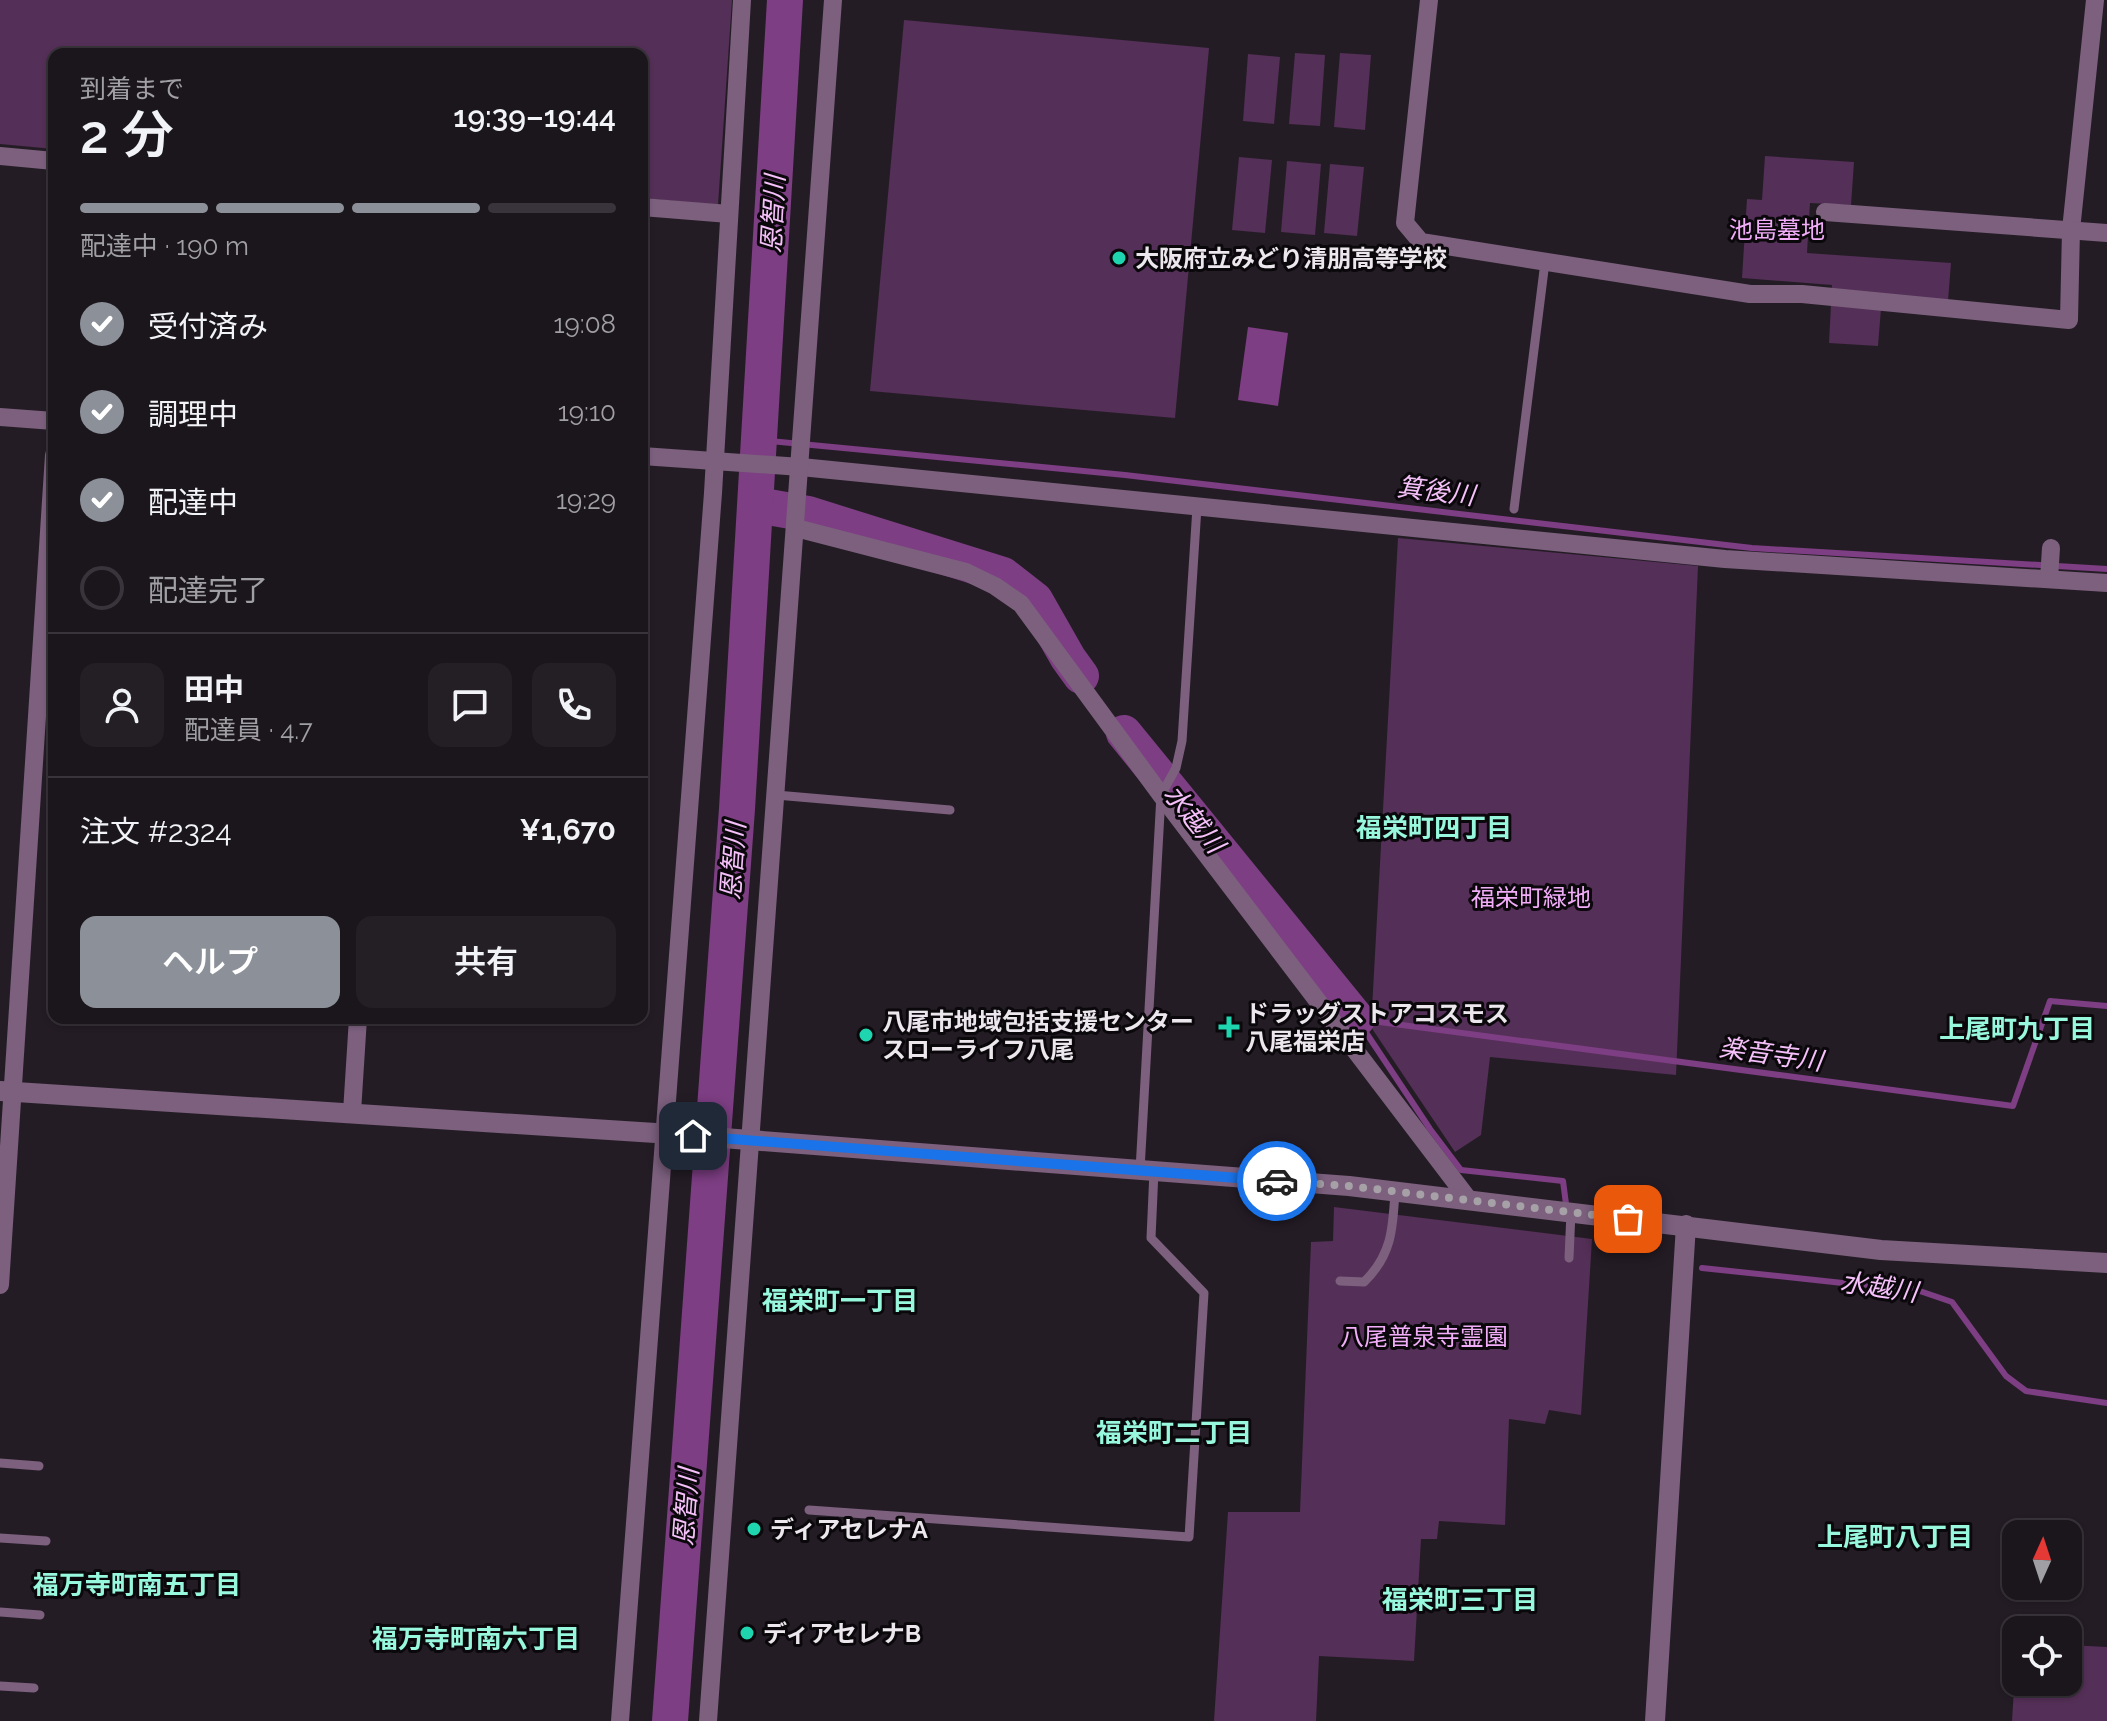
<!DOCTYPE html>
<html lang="ja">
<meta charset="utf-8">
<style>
body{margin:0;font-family:Raleway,"Noto Sans JP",sans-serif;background:#241e25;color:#f1f3f6;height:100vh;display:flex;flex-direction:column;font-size:30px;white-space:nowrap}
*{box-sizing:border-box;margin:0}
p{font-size:26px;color:#a09fa3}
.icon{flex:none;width:44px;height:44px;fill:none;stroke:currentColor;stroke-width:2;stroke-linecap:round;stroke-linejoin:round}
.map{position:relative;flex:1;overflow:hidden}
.details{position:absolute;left:48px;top:48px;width:600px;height:976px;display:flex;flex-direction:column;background:#1b151c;border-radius:16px;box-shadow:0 2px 6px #0004,0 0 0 2px #39343b}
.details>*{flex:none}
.needle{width:52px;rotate:3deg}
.buttons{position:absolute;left:2002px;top:1520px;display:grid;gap:16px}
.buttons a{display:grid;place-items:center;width:80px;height:80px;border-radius:16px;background:#1b151c;box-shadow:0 2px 6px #0004,0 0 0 2px #39343b;font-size:40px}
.pin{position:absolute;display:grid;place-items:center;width:68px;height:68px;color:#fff;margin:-34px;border-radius:16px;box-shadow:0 4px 12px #0006}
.courier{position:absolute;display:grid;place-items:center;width:80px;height:80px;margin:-40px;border:6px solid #1a73e8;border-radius:50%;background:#fff;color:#222;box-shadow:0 2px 10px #0007}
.headline em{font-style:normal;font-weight:600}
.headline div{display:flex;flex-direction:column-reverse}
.headline{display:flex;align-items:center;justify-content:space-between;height:136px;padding:0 32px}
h1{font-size:52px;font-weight:600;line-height:60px}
.bar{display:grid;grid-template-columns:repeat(4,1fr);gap:12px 8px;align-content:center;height:96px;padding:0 32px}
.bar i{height:10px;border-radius:6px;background:#39343b}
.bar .selected{background:#8c9099}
.bar p{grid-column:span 4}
.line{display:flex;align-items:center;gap:20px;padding:0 32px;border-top:2px solid #39343b}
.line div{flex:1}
.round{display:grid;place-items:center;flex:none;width:84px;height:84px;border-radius:16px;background:#241e25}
ol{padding:0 32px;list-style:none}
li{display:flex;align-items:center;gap:24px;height:88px}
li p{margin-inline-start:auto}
li .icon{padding:8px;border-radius:50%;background:#8c9099;color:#fff;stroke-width:4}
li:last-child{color:#a09fa3}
li i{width:44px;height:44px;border:4px solid #39343b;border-radius:50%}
.button{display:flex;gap:16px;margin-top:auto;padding:16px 32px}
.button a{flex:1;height:92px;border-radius:16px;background:#8c9099;color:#fff;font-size:32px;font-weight:600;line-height:92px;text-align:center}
.button a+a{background:#241e25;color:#f1f3f6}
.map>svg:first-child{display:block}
.green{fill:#542f57}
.water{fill:#7d3e83}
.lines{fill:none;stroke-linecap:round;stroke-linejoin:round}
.stream{stroke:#7d3e83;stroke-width:6}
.river{stroke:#7d3e83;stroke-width:36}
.service{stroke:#7c607e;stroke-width:9}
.minor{stroke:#7c607e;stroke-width:18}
.tertiary{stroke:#7c607e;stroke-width:20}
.done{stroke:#a6a0a7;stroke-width:8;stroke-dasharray:0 14.4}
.route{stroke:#1a73e8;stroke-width:10}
.poi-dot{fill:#1fd5b0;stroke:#0b080c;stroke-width:3}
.labels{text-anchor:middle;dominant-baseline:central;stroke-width:6;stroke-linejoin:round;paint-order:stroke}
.park-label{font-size:24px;fill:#f2adf9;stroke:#0b080c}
.poi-label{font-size:24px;font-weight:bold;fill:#ece7ed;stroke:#0b080c;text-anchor:start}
.water-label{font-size:26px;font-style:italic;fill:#f6c1fa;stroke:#0b080c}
.neighbourhood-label{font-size:26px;font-weight:bold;fill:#97f8dd;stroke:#0b080c}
</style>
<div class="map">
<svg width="2107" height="1721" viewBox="0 0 2107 1721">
<rect width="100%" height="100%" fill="#241c25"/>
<!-- green -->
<g class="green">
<path d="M0 0H732L718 205 642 198V54H54V149L0 144Z"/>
<path d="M904 20 1209 48 1175 418 870 391Z"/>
<path d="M1295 53 1325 55 1320 126 1289 124Z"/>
<path d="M1340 53 1371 55 1365 130 1334 127Z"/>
<path d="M1248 54 1280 57 1274 124 1243 121Z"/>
<path d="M1765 156 1854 162 1851 205 1810 203 1807 253 1951 263 1948 301 1882 296 1878 346 1829 343 1832 285 1742 278 1747 199 1762 200Z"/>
<path d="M1239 157 1272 160 1265 233 1232 230Z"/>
<path d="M1287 161 1321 164 1315 235 1281 232Z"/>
<path d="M1330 164 1364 167 1357 236 1324 233Z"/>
<path d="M1398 538 1698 566 1676 1075 1490 1057 1481 1135 1455 1152 1371 1027Z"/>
<path d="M1334 1207 1592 1239 1581 1415 1549 1410 1545 1424 1509 1419 1505 1525 1439 1521 1437 1539H1421L1414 1661 1319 1656 1316 1721H1214L1228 1512H1300L1311 1242 1333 1241Z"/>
<path d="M2068 1645 2107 1647V1721H2012L2016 1656V1682H2068Z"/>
</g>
<!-- water -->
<path class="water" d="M1248 327 1288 333 1278 406 1238 400Z"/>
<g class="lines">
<!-- stream -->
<g class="stream">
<path d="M760 440 1125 475 1752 548 2107 569"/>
<path d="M1357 1019 2013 1106 2050 1001 2107 1006"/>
<path d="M1357 1019 1430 1129 1461 1170 1563 1181 1566 1204"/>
<path d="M1702 1268 1852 1284 1908 1287 1952 1302 2006 1376 2026 1391 2107 1403"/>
</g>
<!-- river -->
<g class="river">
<path d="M757 505 808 514 1003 575 1035 600 1068 658 1081 676"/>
<path d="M1124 733 1357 1019"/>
<path d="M670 1721 737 809 785 0"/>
</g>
<!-- service -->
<g class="service">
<path d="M1514 509 1545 262"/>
<path d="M776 795 950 810"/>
<path d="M1140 1170 1161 795 1176 768 1182 741 1197 507"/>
<path d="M1569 1258 1571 1212"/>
<path d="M1340 1281 1364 1282C1392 1255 1393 1228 1395 1191"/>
<path d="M0 1463 39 1466"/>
<path d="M809 1510 1189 1537 1204 1293 1151 1238 1154 1171"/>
<path d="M0 1538 46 1541"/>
<path d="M0 1612 40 1615"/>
<path d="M0 1686 34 1688"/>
</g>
<!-- minor -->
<g class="minor">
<path d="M1429 0 1405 223 1421 242 1750 294H1802L2069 320 2071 230 2095 0"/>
<path d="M0 156 54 161"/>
<path d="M642 207 729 214"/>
<path d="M1825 212 2107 233"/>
<path d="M0 417 54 421"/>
<path d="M642 456 801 467 1725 559 2107 583"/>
<path d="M796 528 966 572 995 586 1021 604 1161 795 1469 1200"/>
<path d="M2049 579 2051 548"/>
<path d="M352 1112 358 1018"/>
<path d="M0 1285 54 455"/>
<path d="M620 1721 713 493 742 0"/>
<path d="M708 1721 833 0"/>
</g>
<!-- tertiary -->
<g class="tertiary">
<path d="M0 1091 671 1134 1349 1186 1881 1250 2107 1263"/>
<path d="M1655 1721 1686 1225"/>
</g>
</g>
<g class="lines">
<!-- done -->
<path class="done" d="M1277 1181 1349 1186 1628 1219"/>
<!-- route -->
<path class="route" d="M693 1136 1277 1181"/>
</g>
<!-- markers -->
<g class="poi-dot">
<circle cx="1119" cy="258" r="8"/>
<path d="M1225 1015h8v8h8v8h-8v8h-8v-8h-8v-8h8z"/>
<circle cx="866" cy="1035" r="8"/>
<circle cx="754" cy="1529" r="8"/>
<circle cx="747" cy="1633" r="8"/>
</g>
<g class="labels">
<!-- park labels -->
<g class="park-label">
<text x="1777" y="229">池島墓地</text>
<text x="1531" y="897">福栄町緑地</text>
<text x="1424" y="1336">八尾普泉寺霊園</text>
</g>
<!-- poi labels -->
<g class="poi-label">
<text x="1135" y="258">大阪府立みどり清朋高等学校</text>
<text x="1245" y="1013">ドラッグストアコスモス<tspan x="1245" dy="28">八尾福栄店</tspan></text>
<text x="882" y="1021">八尾市地域包括支援センター<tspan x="882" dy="28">スローライフ八尾</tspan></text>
<text x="770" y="1529">ディアセレナA</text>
<text x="763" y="1633">ディアセレナB</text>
</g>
<!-- water labels -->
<g class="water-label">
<text transform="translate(773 214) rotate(-87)">恩智川</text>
<text transform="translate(1436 491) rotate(7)">箕後川</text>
<text transform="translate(1194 819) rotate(51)">水越川</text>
<text transform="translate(733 861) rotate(-86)">恩智川</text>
<text transform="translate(1771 1054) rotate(8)">楽音寺川</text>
<text transform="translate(1879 1287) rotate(8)">水越川</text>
<text transform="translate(686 1507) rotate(-86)">恩智川</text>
</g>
<!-- neighbourhood labels -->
<g class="neighbourhood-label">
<text x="1434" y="828">福栄町四丁目</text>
<text x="2017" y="1029">上尾町九丁目</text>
<text x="840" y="1301">福栄町一丁目</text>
<text x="1174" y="1433">福栄町二丁目</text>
<text x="1895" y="1537">上尾町八丁目</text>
<text x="137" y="1585">福万寺町南五丁目</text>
<text x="1460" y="1600">福栄町三丁目</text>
<text x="476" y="1639">福万寺町南六丁目</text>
</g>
</g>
</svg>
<div class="buttons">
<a><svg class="needle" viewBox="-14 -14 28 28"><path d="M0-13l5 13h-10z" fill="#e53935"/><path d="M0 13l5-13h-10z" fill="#a09fa3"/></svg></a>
<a><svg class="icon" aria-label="locate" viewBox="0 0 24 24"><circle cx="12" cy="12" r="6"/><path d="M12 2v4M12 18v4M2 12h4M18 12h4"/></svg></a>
</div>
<div class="pin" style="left:1628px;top:1219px;background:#ea580c"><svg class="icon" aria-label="bag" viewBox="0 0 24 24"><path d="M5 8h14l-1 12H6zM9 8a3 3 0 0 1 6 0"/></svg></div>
<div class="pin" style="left:693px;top:1136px;background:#1f2937"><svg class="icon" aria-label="home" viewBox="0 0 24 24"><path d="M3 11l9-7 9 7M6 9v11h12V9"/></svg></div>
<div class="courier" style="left:1277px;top:1181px"><svg class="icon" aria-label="car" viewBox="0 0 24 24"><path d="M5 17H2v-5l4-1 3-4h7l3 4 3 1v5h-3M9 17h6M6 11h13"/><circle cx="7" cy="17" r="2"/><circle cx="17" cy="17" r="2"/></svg></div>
<section class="details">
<div class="headline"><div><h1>2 分</h1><p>到着まで</p></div><em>19:39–19:44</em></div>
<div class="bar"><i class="selected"></i><i class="selected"></i><i class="selected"></i><i></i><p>配達中 · 190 m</p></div>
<ol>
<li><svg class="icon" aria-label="check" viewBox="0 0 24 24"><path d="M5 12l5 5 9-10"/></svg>受付済み<p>19:08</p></li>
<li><svg class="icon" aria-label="check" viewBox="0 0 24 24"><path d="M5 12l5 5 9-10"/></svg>調理中<p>19:10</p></li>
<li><svg class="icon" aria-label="check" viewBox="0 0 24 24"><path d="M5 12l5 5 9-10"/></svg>配達中<p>19:29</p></li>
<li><i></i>配達完了</li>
</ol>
<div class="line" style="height:144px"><a class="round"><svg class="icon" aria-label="person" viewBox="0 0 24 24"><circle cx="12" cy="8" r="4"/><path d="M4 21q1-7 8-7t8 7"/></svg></a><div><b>田中</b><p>配達員 · 4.7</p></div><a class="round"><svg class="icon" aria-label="chat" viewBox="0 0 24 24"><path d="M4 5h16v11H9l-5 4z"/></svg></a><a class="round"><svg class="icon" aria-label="phone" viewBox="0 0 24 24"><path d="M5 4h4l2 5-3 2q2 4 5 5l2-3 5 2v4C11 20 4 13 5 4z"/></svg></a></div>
<div class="line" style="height:104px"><div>注文 #2324</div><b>¥1,670</b></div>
<div class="button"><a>ヘルプ</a><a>共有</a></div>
</section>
</div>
